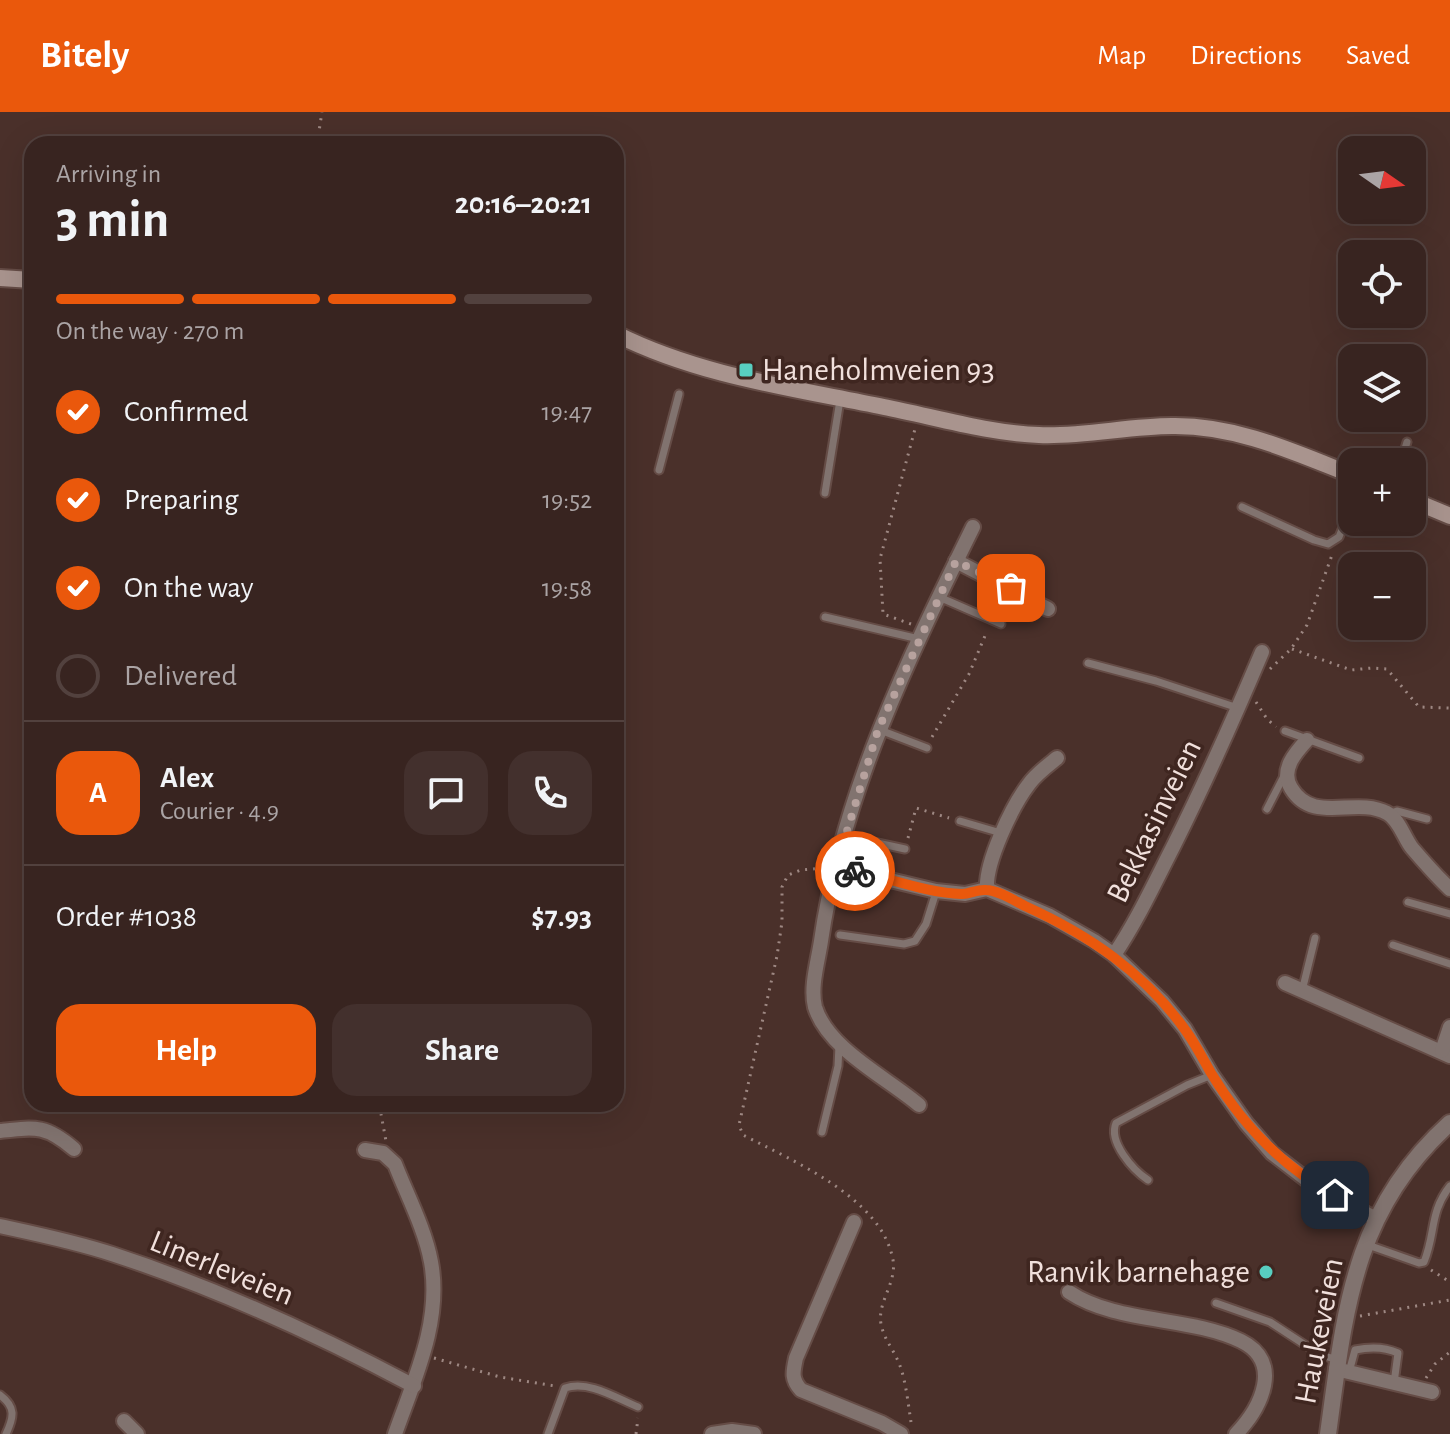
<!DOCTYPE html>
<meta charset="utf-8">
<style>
body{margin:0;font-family:"Alegreya Sans",sans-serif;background:#43302d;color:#f1f3f6;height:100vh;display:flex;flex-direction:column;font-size:30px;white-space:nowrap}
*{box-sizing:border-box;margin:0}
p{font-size:26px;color:#aba4a5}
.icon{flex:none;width:44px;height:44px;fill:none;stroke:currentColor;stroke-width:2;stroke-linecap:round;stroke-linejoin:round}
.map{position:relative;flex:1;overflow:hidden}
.details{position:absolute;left:24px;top:24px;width:600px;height:976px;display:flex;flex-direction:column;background:#382420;border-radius:24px;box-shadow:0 8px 32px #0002,0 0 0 2px #52413e}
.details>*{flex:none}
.needle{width:52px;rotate:104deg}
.tools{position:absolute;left:1338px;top:24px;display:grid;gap:16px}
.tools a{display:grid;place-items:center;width:88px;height:88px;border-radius:16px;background:#382420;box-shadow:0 8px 32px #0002,0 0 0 2px #52413e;font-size:40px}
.pin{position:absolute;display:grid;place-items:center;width:68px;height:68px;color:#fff;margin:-34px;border-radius:16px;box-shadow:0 4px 12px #0006}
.courier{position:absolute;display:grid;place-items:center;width:80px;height:80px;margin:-40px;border:6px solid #ea580c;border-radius:50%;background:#fff;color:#222;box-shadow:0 2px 10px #0007}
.overview em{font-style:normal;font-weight:600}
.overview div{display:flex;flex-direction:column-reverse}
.overview{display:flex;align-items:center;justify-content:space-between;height:136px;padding:0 32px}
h1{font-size:52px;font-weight:600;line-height:60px}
.bar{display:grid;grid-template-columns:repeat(4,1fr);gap:12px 8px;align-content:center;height:96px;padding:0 32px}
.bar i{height:10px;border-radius:6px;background:#52413e}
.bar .selected{background:#ea580c}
.bar p{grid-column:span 4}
.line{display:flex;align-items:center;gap:20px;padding:0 32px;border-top:2px solid #52413e}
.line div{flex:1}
.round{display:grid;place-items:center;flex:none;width:84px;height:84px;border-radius:24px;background:#43302d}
ol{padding:0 32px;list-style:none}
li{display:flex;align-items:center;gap:24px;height:88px}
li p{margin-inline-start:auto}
li .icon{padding:8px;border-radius:50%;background:#ea580c;color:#fff;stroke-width:4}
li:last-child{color:#aba4a5}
li i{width:44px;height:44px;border:4px solid #52413e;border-radius:50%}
.cta{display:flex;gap:16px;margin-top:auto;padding:16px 32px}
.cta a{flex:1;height:92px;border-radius:24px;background:#ea580c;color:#fff;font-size:32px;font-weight:600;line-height:92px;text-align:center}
.cta a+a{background:#43302d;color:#f1f3f6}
header{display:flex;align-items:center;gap:48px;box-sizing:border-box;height:112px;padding:0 40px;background:#ea580c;color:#fff}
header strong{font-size:38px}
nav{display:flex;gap:44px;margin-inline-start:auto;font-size:28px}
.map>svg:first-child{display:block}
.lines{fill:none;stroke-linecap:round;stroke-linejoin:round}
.service-casing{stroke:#654c46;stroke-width:11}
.minor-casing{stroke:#654c46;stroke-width:18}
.tertiary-casing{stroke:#654c46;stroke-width:20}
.secondary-casing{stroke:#654c46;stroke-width:20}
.path{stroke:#9e8883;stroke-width:3;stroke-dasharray:2 6;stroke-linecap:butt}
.service{stroke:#81736f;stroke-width:7}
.minor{stroke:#81736f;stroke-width:14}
.tertiary{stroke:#81736f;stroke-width:16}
.secondary{stroke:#a9948e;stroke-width:16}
.done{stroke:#b7a29e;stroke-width:8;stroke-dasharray:0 14.4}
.route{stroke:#ea580c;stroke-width:10}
.poi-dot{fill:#58cec0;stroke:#3f2620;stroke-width:3}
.labels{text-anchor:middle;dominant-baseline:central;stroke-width:7;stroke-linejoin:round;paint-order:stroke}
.poi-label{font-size:32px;fill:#f1e0dc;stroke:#3f2620;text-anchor:start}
.street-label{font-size:32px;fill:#f1e0dc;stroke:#3f2620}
</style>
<header>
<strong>Bitely</strong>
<nav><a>Map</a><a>Directions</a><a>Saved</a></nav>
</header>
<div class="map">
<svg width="1450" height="1322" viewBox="0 0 1450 1322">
<rect width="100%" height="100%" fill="#4a302a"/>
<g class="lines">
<!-- service casing -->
<g class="service-casing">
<g id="service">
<path d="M1401 350 1407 330"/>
<path d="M659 358 679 282"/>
<path d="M825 381 840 288"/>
<path d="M1242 395 1314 428 1328 432 1339 425 1352 393"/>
<path d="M939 485 1001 512"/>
<path d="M825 505 919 527"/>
<path d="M1088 551 1156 569 1238 596"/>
<path d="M880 618 927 636"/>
<path d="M1285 619 1359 646"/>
<path d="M1267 697 1285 662"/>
<path d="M1390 702 1397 699 1427 707"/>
<path d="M960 709 1001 721"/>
<path d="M845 724 905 737"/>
<path d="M1408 790 1450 802"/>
<path d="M840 823 904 832 915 829 926 812 936 780"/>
<path d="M1393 833 1450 852"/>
<path d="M1302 879 1315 826"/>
<path d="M822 1020 838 954 839 934"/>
<path d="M1148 1068C1133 1058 1108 1030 1116 1011L1187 973 1212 963"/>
<path d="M1368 1133 1419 1151 1424 1150C1436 1121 1429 1101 1450 1074"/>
<path d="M1216 1191 1270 1210 1319 1242 1337 1248"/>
<path d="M1349 1260 1355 1238C1369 1235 1385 1235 1398 1241L1394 1271"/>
<path d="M0 1283C16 1295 14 1305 6 1322"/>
<path d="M548 1322 565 1276C589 1268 616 1286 638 1295"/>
</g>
</g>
<!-- minor casing -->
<g class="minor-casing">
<g id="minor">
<path d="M956 449 1048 497"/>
<path d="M1307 628C1295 641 1280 658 1291 676 1313 713 1355 684 1387 701 1399 707 1404 726 1412 736 1424 750 1436 764 1450 777"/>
<path d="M836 755 936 779 965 782 987 777 1050 804 1094 829 1114 843 1162 889 1185 917 1212 963 1246 1011 1272 1041 1311 1071 1376 1107"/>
<path d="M987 777C985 751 1012 694 1029 672 1036 662 1047 654 1057 646"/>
<path d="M1114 843C1137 809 1154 772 1173 735 1205 671 1234 606 1262 540"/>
<path d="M1285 871 1450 944"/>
<path d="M1442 939 1450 915"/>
<path d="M919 993C886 965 828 937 815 895 810 875 818 849 821 829 842 682 908 547 973 415"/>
<path d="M0 1019C36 1015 46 1013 74 1037"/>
<path d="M365 1038 383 1041 395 1052C407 1083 425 1117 431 1150 442 1209 414 1268 395 1322"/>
<path d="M854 1110 796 1246C793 1260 791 1267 801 1278L882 1311 901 1322"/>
<path d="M0 1114C37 1122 76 1130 112 1142 216 1176 318 1223 414 1274"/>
<path d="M1069 1180C1117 1212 1189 1204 1241 1229 1284 1250 1261 1296 1236 1322"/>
<path d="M1336 1257 1432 1280"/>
<path d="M124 1309 137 1322"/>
<path d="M712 1322 732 1319 754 1322"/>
</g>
</g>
<!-- tertiary casing -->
<g class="tertiary-casing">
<path id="tertiary" d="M1328 1322C1345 1200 1352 1099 1450 1011"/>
</g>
<!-- secondary casing -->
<g class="secondary-casing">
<g id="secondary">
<path d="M0 166 32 168"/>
<path d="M616 222C700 264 793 276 884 295 935 305 987 321 1039 323 1084 325 1128 314 1172 314 1236 313 1294 340 1352 363"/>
<path d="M1412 388 1450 404"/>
</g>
</g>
<!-- path -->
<g class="path">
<path d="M317 32 322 0"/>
<path d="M911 512 883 502 880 447 915 317"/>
<path d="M1292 537 1351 558 1372 556 1387 557 1419 595 1450 596"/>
<path d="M1270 557 1291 537 1307 513 1332 443"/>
<path d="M1256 590 1267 607 1276 615"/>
<path d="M932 625 969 562 987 519"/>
<path d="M908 726 916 696 949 706"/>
<path d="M823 756 801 758 788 763 782 775V810L777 844 739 1013 743 1023C793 1049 882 1086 893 1148 897 1171 877 1190 881 1212 884 1227 893 1237 899 1251 906 1269 908 1291 911 1310"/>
<path d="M368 992 381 1002 386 1029"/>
<path d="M1431 1158 1450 1170"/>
<path d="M1360 1204 1450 1188"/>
<path d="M434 1246 500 1265 555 1274"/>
<path d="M1426 1266 1435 1252 1450 1240"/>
<path d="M636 1322 638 1306"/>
</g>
<!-- service -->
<use href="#service" class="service"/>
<!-- minor -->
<use href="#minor" class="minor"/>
<!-- tertiary -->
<use href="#tertiary" class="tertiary"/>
<!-- secondary -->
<use href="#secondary" class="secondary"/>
</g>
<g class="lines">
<!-- done -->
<path class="done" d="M855 759 836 755 878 618 956 449 1011 476"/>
<!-- route -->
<path class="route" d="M855 759C890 766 926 781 962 782 970 782 978 777 986 778 998 778 1015 789 1025 794 1089 823 1145 861 1186 919 1196 933 1203 947 1211 961 1242 1012 1282 1055 1335 1083"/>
</g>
<!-- markers -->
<g class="poi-dot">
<rect x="738" y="250" width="16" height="16" rx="4"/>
<circle cx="1266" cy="1160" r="8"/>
</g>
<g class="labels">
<!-- poi labels -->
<g class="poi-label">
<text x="762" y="258">Haneholmveien 93</text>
<text x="1250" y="1160" text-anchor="end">Ranvik barnehage</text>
</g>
<!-- street labels -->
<g class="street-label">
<text transform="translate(1154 709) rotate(-64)">Bekkasinveien</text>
<text transform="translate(222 1156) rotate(22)">Linerleveien</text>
<text transform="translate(1319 1219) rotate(-79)">Haukeveien</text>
</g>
</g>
</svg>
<div class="tools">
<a><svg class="needle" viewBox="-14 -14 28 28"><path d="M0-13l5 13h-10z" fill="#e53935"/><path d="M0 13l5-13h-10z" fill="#aba4a5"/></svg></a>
<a><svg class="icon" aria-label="locate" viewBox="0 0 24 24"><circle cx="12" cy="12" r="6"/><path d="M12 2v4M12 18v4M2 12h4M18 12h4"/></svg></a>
<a><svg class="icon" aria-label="layers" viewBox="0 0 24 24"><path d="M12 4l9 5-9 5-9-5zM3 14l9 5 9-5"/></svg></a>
<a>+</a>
<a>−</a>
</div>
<div class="pin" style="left:1011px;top:476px;background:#ea580c"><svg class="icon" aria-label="bag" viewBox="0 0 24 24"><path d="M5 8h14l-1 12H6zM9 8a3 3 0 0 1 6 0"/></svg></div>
<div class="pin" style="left:1335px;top:1083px;background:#1f2937"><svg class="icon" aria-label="home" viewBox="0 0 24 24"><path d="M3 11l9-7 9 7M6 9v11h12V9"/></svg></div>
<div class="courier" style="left:855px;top:759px"><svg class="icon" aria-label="bike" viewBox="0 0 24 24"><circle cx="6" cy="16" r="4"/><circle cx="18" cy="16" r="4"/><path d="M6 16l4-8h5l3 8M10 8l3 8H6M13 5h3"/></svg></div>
<section class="details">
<div class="overview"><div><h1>3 min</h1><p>Arriving in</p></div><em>20:16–20:21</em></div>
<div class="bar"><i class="selected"></i><i class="selected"></i><i class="selected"></i><i></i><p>On the way · 270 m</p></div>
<ol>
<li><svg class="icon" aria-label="check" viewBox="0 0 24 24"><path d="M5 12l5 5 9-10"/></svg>Confirmed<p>19:47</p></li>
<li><svg class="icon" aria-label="check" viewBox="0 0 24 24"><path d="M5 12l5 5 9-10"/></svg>Preparing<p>19:52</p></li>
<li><svg class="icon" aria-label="check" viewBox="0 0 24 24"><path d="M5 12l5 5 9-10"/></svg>On the way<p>19:58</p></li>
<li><i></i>Delivered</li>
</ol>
<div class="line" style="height:144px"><b class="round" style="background:#ea580c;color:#fff">A</b><div><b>Alex</b><p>Courier · 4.9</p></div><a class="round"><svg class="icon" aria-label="chat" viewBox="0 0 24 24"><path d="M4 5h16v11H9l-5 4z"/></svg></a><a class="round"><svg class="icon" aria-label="phone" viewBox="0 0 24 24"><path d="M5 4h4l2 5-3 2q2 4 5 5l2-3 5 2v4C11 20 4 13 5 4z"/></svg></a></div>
<div class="line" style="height:104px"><div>Order #1038</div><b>$7.93</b></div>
<div class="cta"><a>Help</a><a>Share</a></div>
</section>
</div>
